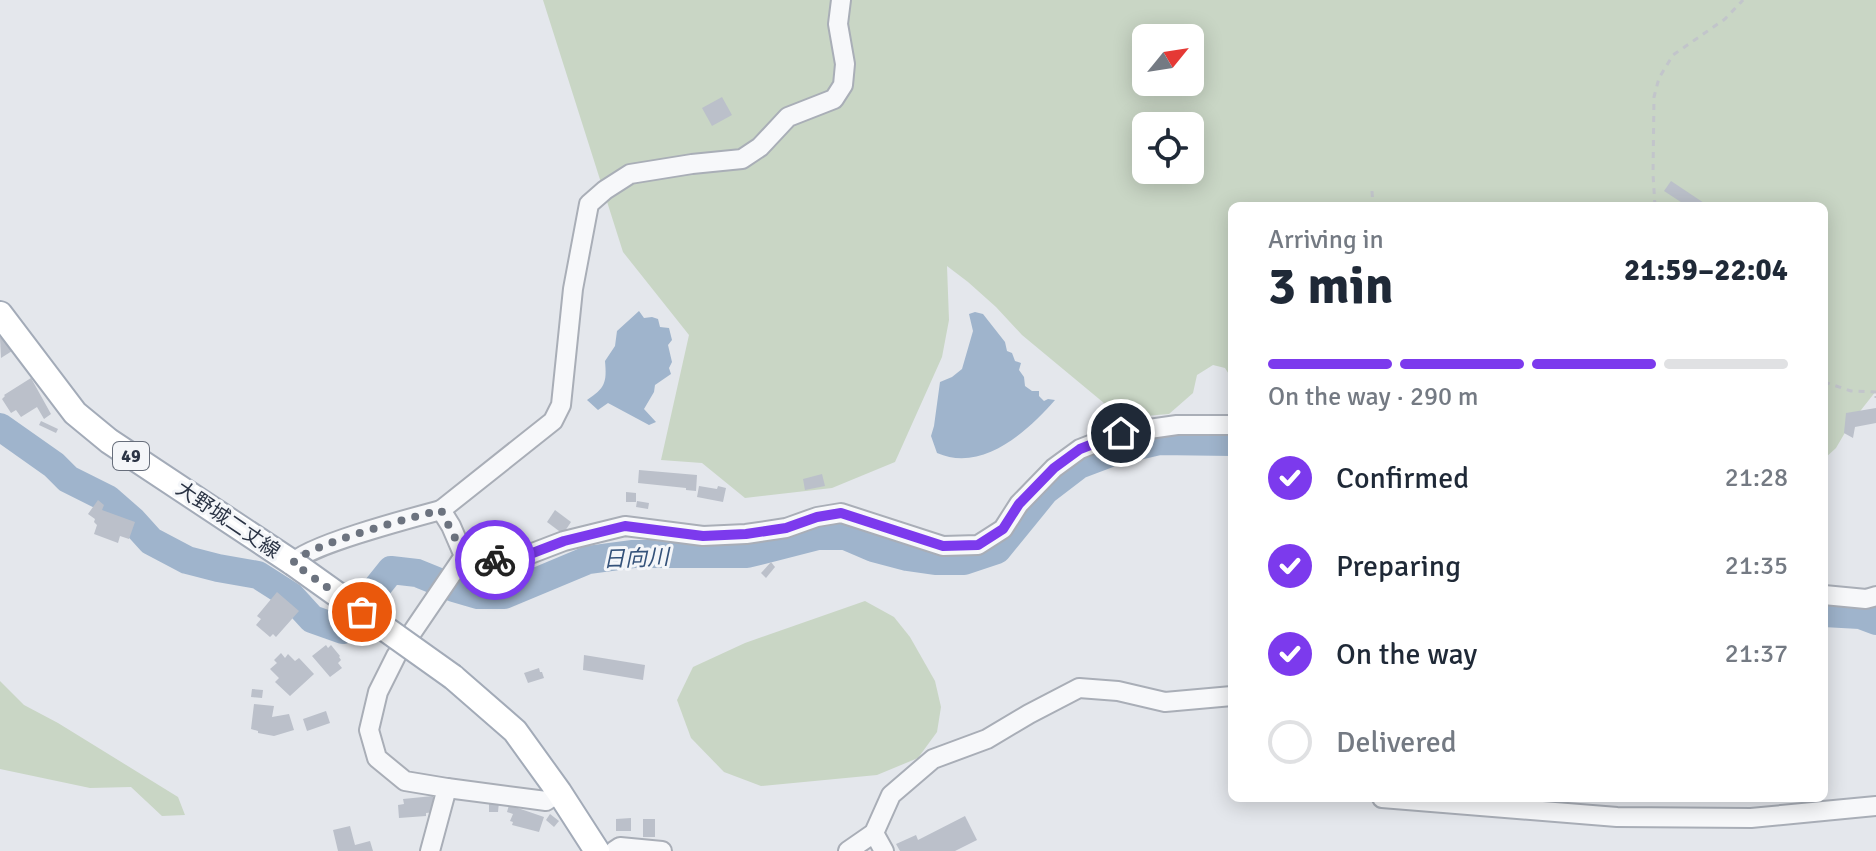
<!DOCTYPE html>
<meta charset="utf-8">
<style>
body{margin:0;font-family:Signika,"Noto Sans JP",sans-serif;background:#f6f6f7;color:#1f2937;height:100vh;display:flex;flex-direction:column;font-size:30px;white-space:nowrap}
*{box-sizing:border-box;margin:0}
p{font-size:26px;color:#747a83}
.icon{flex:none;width:44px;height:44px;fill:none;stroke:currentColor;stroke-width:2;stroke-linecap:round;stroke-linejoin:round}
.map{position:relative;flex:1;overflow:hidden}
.details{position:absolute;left:1228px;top:202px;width:600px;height:600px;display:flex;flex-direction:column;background:#fff;border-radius:12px;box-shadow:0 4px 20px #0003}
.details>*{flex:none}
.needle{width:52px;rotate:60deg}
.tools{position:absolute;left:1132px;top:24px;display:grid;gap:16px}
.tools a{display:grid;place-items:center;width:72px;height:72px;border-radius:12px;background:#fff;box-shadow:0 4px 20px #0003;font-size:40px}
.pin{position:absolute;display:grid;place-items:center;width:68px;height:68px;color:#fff;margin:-34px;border:4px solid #fff;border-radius:50%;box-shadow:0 2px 8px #0007}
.courier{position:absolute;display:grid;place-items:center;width:80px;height:80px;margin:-40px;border:6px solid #7c3aed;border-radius:50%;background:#fff;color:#222;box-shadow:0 2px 10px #0007}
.head em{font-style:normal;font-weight:800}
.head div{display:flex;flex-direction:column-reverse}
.head{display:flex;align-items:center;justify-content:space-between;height:136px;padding:0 40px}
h1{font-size:52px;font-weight:800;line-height:60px}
.bar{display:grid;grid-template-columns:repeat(4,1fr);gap:12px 8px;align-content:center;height:96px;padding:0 40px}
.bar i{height:10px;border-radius:6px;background:#e0e1e3}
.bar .active{background:#7c3aed}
.bar p{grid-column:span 4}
ol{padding:0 40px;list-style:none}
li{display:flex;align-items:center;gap:24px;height:88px}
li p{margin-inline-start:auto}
li .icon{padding:8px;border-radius:50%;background:#7c3aed;color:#fff;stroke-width:4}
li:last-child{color:#747a83}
li i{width:44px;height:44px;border:4px solid #e0e1e3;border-radius:50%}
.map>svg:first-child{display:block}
.green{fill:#c9d6c5;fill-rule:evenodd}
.water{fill:#9fb4cc}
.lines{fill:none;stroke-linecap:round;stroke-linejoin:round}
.river{stroke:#9fb4cc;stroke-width:28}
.building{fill:#bbc0ca}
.minor-casing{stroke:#a9aeb7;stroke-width:22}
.major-casing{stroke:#a3abb8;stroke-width:28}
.path{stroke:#c2c5cb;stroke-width:3;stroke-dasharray:6 6;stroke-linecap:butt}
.minor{stroke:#f7f8fa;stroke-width:18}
.major{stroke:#fff;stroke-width:24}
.major-bridge-casing{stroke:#a3abb8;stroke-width:28;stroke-linecap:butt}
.major-bridge{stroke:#fff;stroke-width:24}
.done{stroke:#6c737f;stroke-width:8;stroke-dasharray:0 14.4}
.route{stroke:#7c3aed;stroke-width:10}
.labels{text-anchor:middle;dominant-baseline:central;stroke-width:6;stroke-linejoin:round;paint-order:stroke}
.shield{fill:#f4f6f9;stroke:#676e7b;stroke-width:2}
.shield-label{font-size:18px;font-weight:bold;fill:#2b3445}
.street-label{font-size:20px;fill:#2b3445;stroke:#f4f6f9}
.water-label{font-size:22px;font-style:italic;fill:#34527a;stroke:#f4f6f9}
</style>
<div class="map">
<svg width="1876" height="851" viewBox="0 0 1876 851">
<rect width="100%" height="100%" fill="#e4e7ec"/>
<!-- green -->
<g class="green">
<path d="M543 0H1876V391L1850 424 1836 448 1824 459V206H1232V379L1225 368 1213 365 1197 375 1193 393 1169 414 1122 418 1022 335 996 307 968 282 947 266 949 320 942 357 895 462 832 488 745 498 702 463 661 460 689 335 623 252ZM1146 38H1190V82H1146ZM1146 126H1190V170H1146Z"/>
<path d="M865 601 894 617 910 637 935 681 941 707 937 732 918 758 877 775 761 786 724 772 691 738 677 700 693 667 745 643Z"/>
<path d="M0 681 24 705 58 723 178 797 185 815 162 816 131 787 90 788 0 769Z"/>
</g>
<!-- water -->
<g class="water">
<path d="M639 311 644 318 652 317 658 319 660 327 669 328 672 340 668 345 672 362 669 368 671 374 655 385 654 392 644 409 656 422 649 425 608 403 598 410 587 400C605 388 607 383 605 361L615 346 617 331Z"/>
<path d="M975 312 983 314 1005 342 1007 351 1012 353 1015 361 1021 363 1019 370 1024 377 1025 386 1032 391H1039V396L1044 401 1048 399 1055 400C1027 432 982 473 937 453L931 436 934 426 940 382 952 377 962 369 973 331 969 314Z"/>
</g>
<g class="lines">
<!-- river -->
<g class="river">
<path d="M0 427 54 465 68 479 108 499 132 520 151 541 187 560 218 568 258 575 291 596 312 619 343 630 391 570 417 573 454 588 478 595H504L588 560 633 554H747L818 536H845L873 548 907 557 935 561H964L997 550 1045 491 1079 465 1116 451 1159 441 1232 442"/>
<path d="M1824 613 1860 615 1876 621"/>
</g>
</g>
<!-- building -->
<g class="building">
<path d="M722 97 732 115 712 126 702 108Z"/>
<path d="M1671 181 1704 203 1703 206H1687L1664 191Z"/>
<path d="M3 336 12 351 1 358 0 338Z"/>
<path d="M31 378 51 414 44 419 37 407 21 417 16 410 11 413 2 399 5 396 4 395Z"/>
<path d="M1876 408V423L1855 427 1853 438 1844 433 1846 413Z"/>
<path d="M41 421 58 429 56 433 39 425Z"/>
<path d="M639 470 697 475 696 491 686 490V488L638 483Z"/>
<path d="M822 474 825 486 805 490 803 479Z"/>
<path d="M699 486 717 489 718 486 726 488 723 502 697 497Z"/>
<path d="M626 492 636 493V502H626Z"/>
<path d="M98 500 104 505 102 510 135 522 129 539 120 536 118 543 94 534 97 525 94 522 95 519 88 514Z"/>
<path d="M637 501 649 503 648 509 636 507Z"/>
<path d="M555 510 571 522 563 534 547 522Z"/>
<path d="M771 562 775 567 766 578 761 573Z"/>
<path d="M277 592 299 611 276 637 273 634 270 637 256 625 261 619 257 616Z"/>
<path d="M326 645 328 648 331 645 340 656 339 657 341 660 338 663 342 668 330 677 312 656Z"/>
<path d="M281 653 285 658 288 654 295 661 299 658 314 674 290 696 275 682 279 678 270 669 277 663 274 660Z"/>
<path d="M584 655 645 665 643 680 583 670Z"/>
<path d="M539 668 540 672H542L544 678 528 683 524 673Z"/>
<path d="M252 689 263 690 262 698 251 697Z"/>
<path d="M254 704 274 706 272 717 289 714 294 730 274 736 258 733V731L251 729Z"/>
<path d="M326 711 330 723 307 731 303 719Z"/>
<path d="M433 796 435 812 426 813V816L399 818 398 805 404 804 403 799Z"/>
<path d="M489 802H499L498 812H489Z"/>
<path d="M509 805 544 817 539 832 512 825 513 822 510 821 513 814 507 812Z"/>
<path d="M550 814 559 821 554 827 546 820Z"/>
<path d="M965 816 977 840 955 851H900L896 844 916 835 918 840Z"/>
<path d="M631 818V831H616V819Z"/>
<rect x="643" y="819" width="12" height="18"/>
<path d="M350 826 355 845 370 841 373 851H338L333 830Z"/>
</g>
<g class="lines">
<!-- minor casing -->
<g class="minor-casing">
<g id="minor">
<path d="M441 510 553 421 561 405 573 289 589 204 605 190 630 174 692 164 742 159 760 147 788 117 834 99 843 85 845 64 838 24 841 0"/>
<path d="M464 556 484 561 517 559 564 541 625 526 703 536 746 534 786 528 817 517 841 513 943 546 978 545 1003 529 1019 504 1054 468 1080 449 1121 433 1177 425H1232"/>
<path d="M293 563C305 546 415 517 441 510L451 526 464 556 396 656 378 692 369 730 377 758 405 781 447 788 430 851"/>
<path d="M1824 595 1866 599 1876 596"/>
<path d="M447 788 546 801 559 792"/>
<path d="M1382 798 1617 817 1751 818 1876 806"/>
<path d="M874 833 884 851"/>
<path d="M614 851 620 847 662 851"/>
<path d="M848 851 874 833 891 795 933 759 987 739 1029 714 1079 688 1118 691 1165 702 1232 696"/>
</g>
</g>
<!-- major casing -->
<g class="major-casing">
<g id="major">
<path d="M0 314 75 413 109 441 293 563"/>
<path d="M453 677 515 731 559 792 597 851"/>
</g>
</g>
<!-- path -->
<g class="path">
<path d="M1372 191 1373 206"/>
<path d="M1655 206 1653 174 1654 97 1659 78 1673 55 1725 19 1743 0"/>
<path d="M1824 382 1851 391 1876 392"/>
<path d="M1876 396V398"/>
</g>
<!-- minor -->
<use href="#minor" class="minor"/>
<!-- major -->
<use href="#major" class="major"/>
<!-- major-bridge casing -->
<g class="major-bridge-casing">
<path id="major-bridge" d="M293 563 453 677"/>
</g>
<!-- major-bridge -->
<use href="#major-bridge" class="major-bridge"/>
</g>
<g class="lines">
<!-- done -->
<path class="done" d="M362 612 293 563C306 545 414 517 441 510L464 556 484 561 495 560"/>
<!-- route -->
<path class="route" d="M495 560 517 559 564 541 625 526 703 536 746 534 786 528 817 517 841 513 943 546 978 545 1003 529 1019 504 1054 468 1080 449 1121 433"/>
</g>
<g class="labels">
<!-- shield labels -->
<rect class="shield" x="113" y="442" width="36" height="28" rx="6"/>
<g class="shield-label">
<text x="131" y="456">49</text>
</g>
<!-- street labels -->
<g class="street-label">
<text transform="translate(228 520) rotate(34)">大野城二丈線</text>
</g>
<!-- water labels -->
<g class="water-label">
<text transform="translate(636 558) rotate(-2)">日向川</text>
</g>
</g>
</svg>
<div class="tools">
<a><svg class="needle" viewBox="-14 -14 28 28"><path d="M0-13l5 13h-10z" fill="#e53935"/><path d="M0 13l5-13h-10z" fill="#747a83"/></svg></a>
<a><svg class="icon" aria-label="locate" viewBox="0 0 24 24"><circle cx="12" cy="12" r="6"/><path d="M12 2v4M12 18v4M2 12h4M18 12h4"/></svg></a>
</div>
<div class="pin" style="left:362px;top:612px;background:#ea580c"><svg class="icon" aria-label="bag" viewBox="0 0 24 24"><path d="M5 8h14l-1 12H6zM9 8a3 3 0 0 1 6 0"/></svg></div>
<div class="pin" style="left:1121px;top:433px;background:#1f2937"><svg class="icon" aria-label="home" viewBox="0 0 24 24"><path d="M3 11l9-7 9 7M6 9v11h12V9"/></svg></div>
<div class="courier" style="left:495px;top:560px"><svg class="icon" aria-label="bike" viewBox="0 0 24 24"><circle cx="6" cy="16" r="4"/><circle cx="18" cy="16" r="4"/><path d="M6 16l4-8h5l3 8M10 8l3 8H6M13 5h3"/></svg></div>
<section class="details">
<div class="head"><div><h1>3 min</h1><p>Arriving in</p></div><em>21:59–22:04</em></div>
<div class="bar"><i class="active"></i><i class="active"></i><i class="active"></i><i></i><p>On the way · 290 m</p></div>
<ol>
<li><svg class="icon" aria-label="check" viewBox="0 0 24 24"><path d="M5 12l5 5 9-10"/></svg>Confirmed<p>21:28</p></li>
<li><svg class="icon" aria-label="check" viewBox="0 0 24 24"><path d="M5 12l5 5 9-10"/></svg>Preparing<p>21:35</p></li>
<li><svg class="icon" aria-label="check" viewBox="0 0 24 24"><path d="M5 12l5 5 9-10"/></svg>On the way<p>21:37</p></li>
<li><i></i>Delivered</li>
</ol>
</section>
</div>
